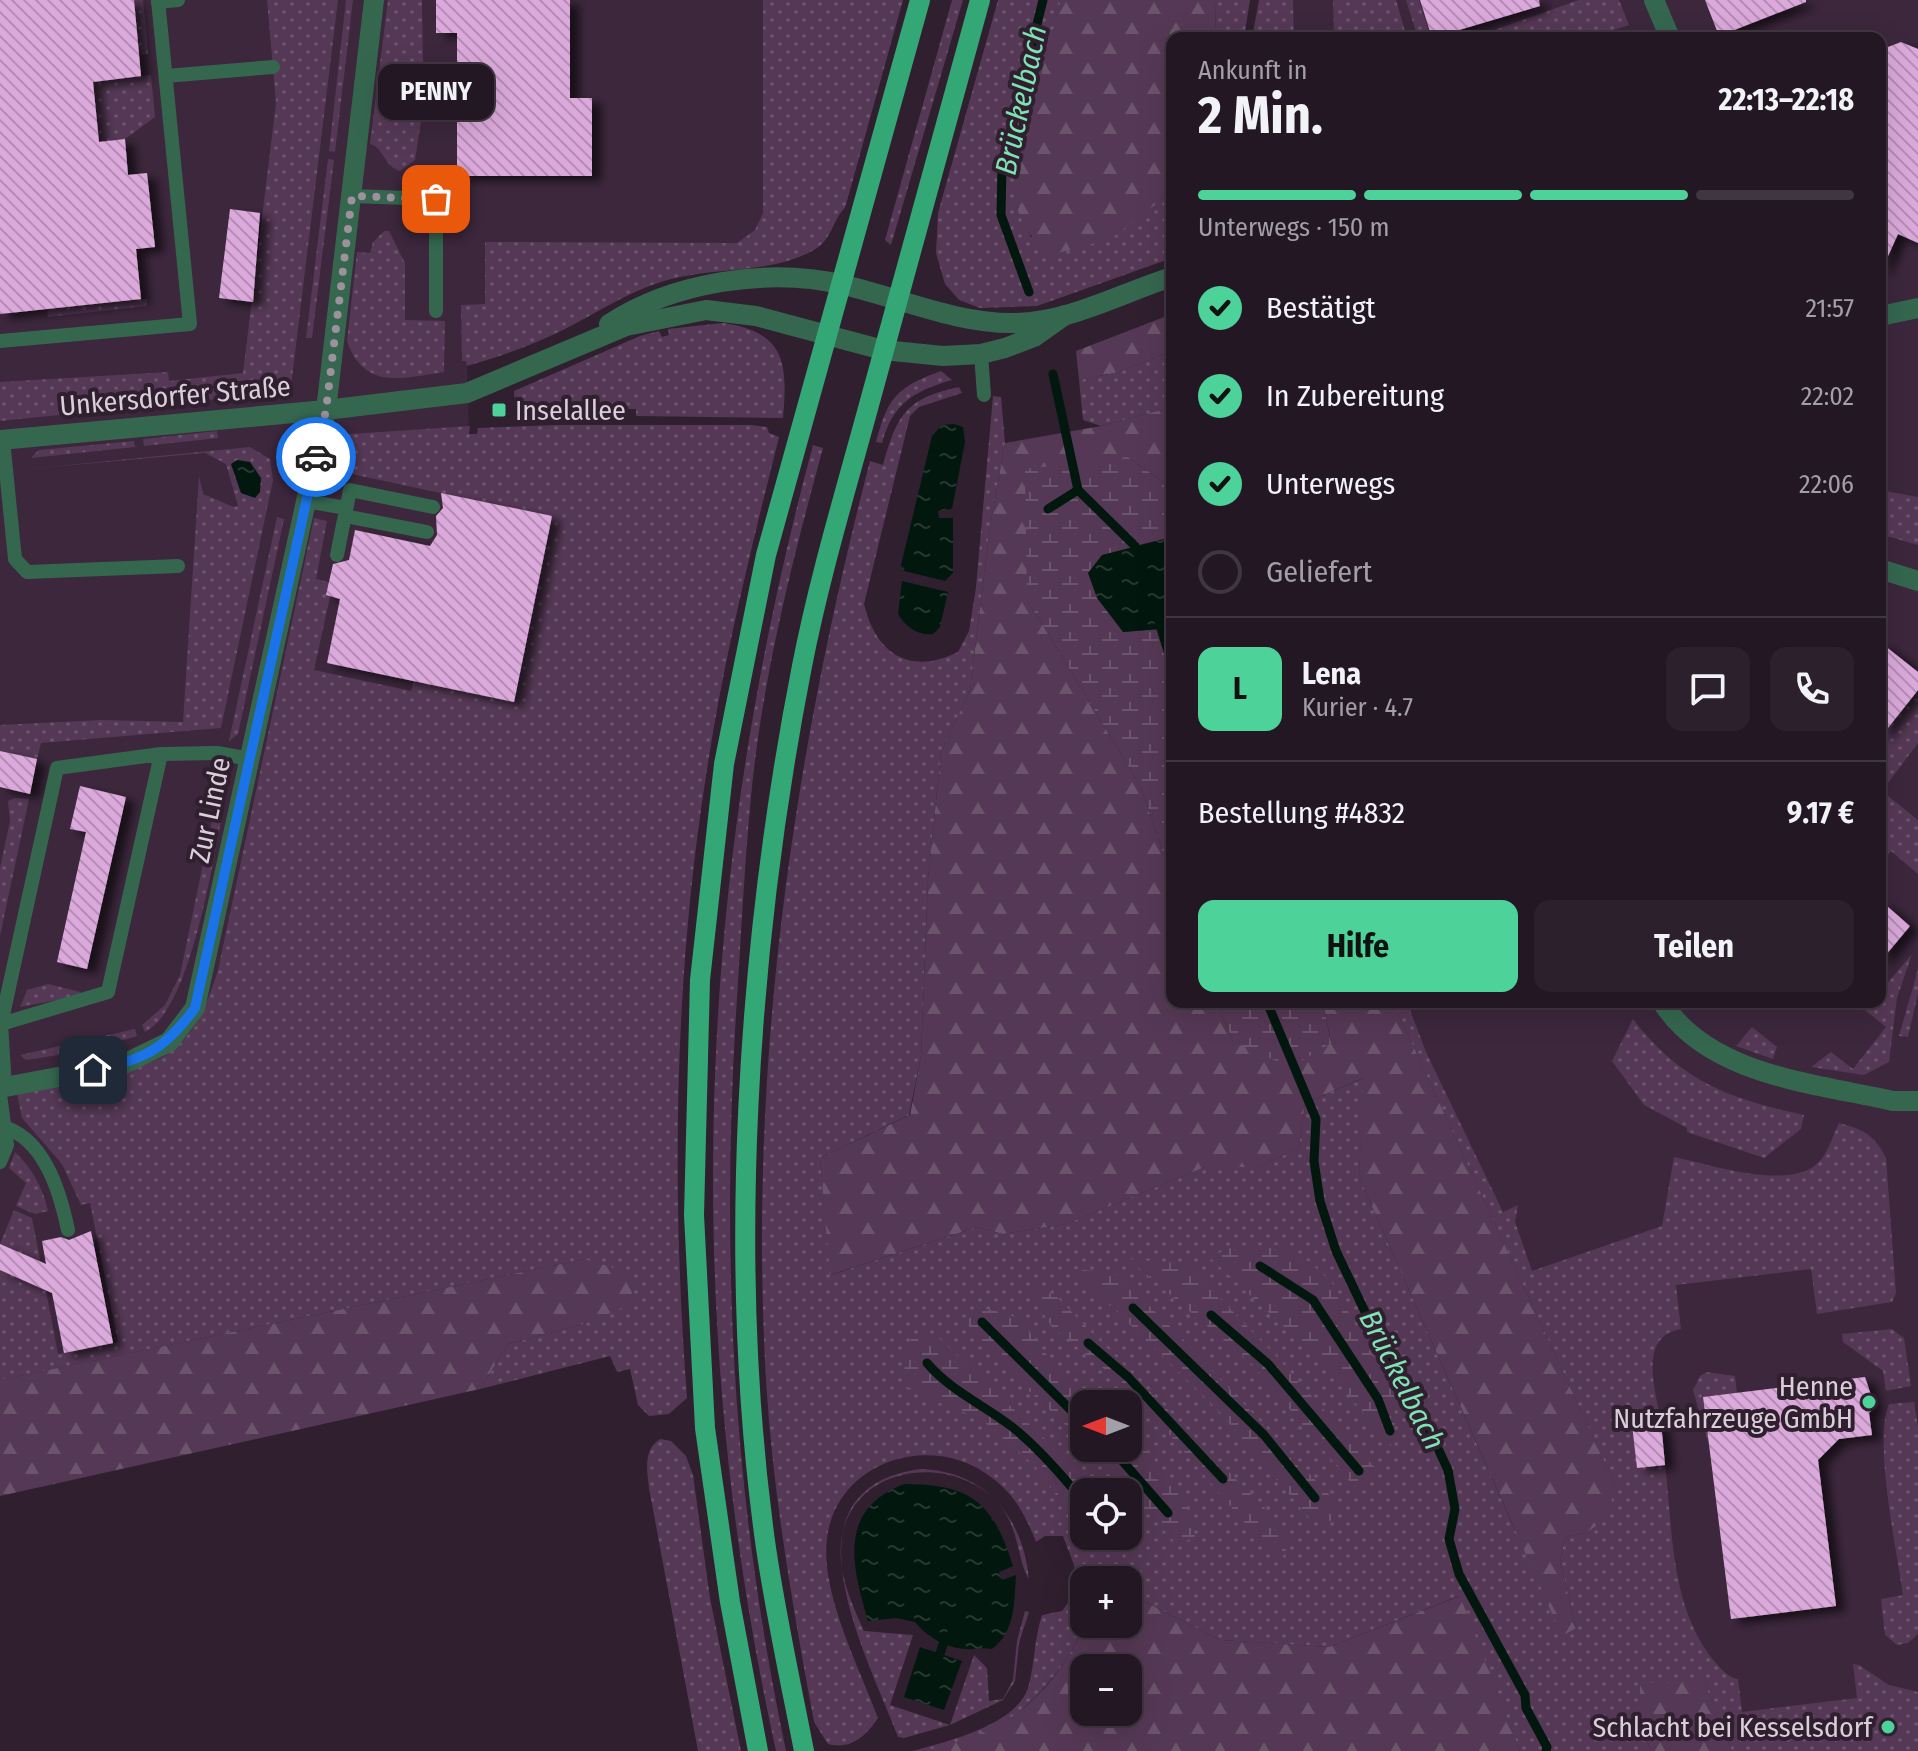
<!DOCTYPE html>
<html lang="de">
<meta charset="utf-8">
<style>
body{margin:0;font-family:"Fira Sans Condensed",sans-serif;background:#2b202b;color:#f1f3f6;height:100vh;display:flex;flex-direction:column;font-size:30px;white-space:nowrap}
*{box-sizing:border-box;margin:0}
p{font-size:26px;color:#a39fa6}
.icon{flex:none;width:44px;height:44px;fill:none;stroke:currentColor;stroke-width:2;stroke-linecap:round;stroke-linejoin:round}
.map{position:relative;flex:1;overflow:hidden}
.sheet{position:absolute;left:1166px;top:32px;width:720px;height:976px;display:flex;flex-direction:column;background:#231723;border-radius:16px;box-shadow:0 8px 32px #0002,0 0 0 2px #403641}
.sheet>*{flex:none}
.needle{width:52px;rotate:270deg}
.fabs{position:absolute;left:1070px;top:1390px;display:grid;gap:16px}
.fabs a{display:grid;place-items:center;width:72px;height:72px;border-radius:16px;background:#231723;box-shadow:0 8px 32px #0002,0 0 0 2px #403641;font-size:40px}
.pin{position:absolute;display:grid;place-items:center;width:68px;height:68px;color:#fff;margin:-34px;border-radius:16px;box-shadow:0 4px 12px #0006}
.courier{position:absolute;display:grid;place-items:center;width:80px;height:80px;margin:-40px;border:6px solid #1a73e8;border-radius:50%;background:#fff;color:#222;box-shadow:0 2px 10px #0007}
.bubble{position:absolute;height:56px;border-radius:16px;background:#231723;box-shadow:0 8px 32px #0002,0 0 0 2px #403641;font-size:26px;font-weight:700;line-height:56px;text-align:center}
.headline em{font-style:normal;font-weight:700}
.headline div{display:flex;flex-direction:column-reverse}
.headline{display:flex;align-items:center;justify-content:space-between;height:136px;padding:0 32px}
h1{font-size:52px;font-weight:700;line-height:60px}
.bar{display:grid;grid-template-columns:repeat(4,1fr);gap:12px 8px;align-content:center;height:96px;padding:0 32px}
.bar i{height:10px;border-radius:6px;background:#403641}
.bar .on{background:#4dd39a}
.bar p{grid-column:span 4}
.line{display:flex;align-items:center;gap:20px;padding:0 32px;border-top:2px solid #403641}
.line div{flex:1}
.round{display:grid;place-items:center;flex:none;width:84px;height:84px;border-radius:16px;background:#2b202b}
ol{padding:0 32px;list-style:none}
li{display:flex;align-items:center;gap:24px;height:88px}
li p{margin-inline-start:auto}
li .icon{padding:8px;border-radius:50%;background:#4dd39a;color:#111;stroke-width:4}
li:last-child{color:#a39fa6}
li i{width:44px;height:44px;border:4px solid #403641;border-radius:50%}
.primary-button{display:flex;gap:16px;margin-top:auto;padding:16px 32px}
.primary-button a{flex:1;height:92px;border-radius:16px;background:#4dd39a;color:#111;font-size:32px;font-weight:700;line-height:92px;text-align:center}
.primary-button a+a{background:#2b202b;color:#f1f3f6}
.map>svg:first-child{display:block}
.built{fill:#3c273c}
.grass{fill:url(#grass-dots);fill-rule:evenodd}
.forest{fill:url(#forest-firs);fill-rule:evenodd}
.wetland{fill:url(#wetland-marsh)}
.water{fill:url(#water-ripples)}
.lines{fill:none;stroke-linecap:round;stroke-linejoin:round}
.stream{stroke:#02170d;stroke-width:9}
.building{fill:url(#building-back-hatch);filter:url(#shadow)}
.service{stroke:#35674f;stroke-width:14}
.minor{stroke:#35674f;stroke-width:20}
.tertiary{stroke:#35674f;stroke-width:20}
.primary{stroke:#34a777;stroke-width:20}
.done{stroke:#9e919e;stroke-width:8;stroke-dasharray:0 14.4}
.route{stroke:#1a73e8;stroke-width:10}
.poi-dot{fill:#4dd39a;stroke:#2f1f2f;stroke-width:3}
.labels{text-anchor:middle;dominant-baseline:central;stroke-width:8;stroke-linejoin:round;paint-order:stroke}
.street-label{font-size:28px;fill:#d9ced9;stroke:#2f1f2f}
.poi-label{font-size:28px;fill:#d9ced9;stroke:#2f1f2f;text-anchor:end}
.water-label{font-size:30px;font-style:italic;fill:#7ee3b3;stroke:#2f1f2f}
</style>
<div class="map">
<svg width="1918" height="1751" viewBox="0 0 1918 1751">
<defs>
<pattern id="grass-dots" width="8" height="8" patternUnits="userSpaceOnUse" patternTransform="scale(2)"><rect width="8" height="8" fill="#553855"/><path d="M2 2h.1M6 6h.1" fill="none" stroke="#6d546d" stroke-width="1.8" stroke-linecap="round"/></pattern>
<pattern id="forest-firs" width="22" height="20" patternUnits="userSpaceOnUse" patternTransform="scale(2)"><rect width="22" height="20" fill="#553855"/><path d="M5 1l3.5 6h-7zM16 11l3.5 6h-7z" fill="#6d546d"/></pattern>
<pattern id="wetland-marsh" width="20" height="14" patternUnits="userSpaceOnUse" patternTransform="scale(2)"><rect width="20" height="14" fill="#553855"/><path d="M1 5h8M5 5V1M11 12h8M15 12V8" fill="none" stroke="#6d546d"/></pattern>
<pattern id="water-ripples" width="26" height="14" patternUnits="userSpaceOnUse" patternTransform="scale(2)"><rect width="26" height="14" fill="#02170d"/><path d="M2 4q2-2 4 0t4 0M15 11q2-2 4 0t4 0" fill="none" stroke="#263830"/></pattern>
<pattern id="building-back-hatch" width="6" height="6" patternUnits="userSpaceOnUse" patternTransform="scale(2)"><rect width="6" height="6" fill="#dba9db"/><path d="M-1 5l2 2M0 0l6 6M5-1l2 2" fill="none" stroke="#b48eb4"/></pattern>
<filter id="shadow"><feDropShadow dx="9" dy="5" stdDeviation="4" flood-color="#0009"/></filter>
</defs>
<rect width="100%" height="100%" fill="#2f1f2f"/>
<!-- built -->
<g class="built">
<path d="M0 0H875L826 211 467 361 469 434 624 443 558 735 218 970 206 1007 189 1035 170 1053 134 1067 131 1354 0 1380Z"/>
<path d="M1293 0H1918V1751H1732L1615 1486 1393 1002H1880V38H1294Z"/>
</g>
<!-- grass -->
<g class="grass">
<path d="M134 0H143L148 54 139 55Z"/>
<path d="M267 0H338L291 386 277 393 0 421V382L168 372 169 381 243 373 276 103Z"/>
<path d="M346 0H353L335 152 329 151Z"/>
<path d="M388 0H422L423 64H430L415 160 400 171C384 166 383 147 370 144Z"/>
<path d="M763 0H903L845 208C834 217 832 240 814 250 769 275 713 266 664 281 628 292 598 312 565 329 533 345 501 356 467 366L466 361H462L461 305 485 304V242L737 243 755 230 763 213Z"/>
<path d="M952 0H963L891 245 885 240Z"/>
<path d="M998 0H1061L1026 146 1017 208 1031 237 1160 201 1172 183V258L1037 306 980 308 959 300 945 284 936 253 938 213Z"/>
<path d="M1215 0H1250L1244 38H1216Z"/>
<path d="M1259 0H1293L1294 38H1252Z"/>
<path d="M1333 0H1396L1407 38H1334Z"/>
<path d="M1406 0H1419L1431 38H1418Z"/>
<path d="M1579 0H1619L1629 25 1588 38H1472Z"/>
<path d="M151 75 155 117 125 139 99 142 93 82Z"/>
<path d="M328 159 334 160 312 338H306Z"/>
<path d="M384 231H389L405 263V320L445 321 444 372C403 378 364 391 347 341L357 252 370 253 373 242Z"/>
<path d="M147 299V306L48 317 47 309Z"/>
<path d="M723 323C785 332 788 362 783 418L636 416V409H628V416L515 417 514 391 640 336 659 331 662 337 669 335 668 329Z"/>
<path d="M1172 351V407L1101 426 1083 420 1079 380 1119 372Z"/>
<path d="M941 371 952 380C914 391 893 403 882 443L876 442C888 397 897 387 941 371Z"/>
<path d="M959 387 962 393 919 407 910 416 864 604C876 654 910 676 958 652L969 631 976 587 993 396 1001 397 1005 443 990 527 970 690 941 753 928 879 921 1056 909 1115 820 1158 831 1275 977 1227 1003 1234 1066 1224 1205 1167H1259L1299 1148 1305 1103 1364 1078 1359 1177 1514 1528 1576 1628 1560 1561 1565 1537 1586 1533 1615 1485 1393 1002H1407L1426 1052 1503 1212 1518 1205 1515 1222 1532 1271 1662 1226 1674 1157C1709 1164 1790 1192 1819 1162 1828 1153 1833 1135 1839 1123 1863 1129 1875 1135 1886 1158L1896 1293 1892 1302 1817 1314 1811 1269 1676 1285 1681 1329C1637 1336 1656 1392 1661 1422L1632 1426 1637 1467 1665 1465C1673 1531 1670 1607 1714 1661 1722 1669 1727 1677 1738 1679L1742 1712 1857 1698 1853 1664 1859 1665 1889 1685 1918 1692V1751H1732L1704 1682 1640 1722 1651 1751H1520L1459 1596 1329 1647 1220 1640 1128 1593V1580H1103L1074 1565 1063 1536H1045L1036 1542C1026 1516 1015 1495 992 1478 933 1431 837 1460 827 1538 820 1592 859 1667 878 1718 866 1736 851 1750 828 1744L814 1722C793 1609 773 1495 766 1380 748 1070 792 761 870 461L883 465C897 415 906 398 959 387ZM1084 1404H1128V1448H1084ZM1084 1492H1128V1536H1084Z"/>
<path d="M557 425H751L767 427 769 433 779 437C752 545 725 653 708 763 674 973 671 1186 687 1398L669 1414 649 1416 638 1405 630 1369 617 1372 610 1356 480 1389 508 1344 587 1323 585 1259 0 1380V1244L14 1210 32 1218 58 1354 118 1342 90 1203 81 1205 62 1164 22 1118 17 1093C54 1085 146 1073 173 1050 198 1029 208 1001 218 970L314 518 327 521 316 579 333 583 314 670 411 691 414 681 514 702 552 517 324 468 335 435 470 426 469 434H477L478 428Z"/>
<path d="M217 431 218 438 144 446 143 439Z"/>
<path d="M134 441 135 447 31 458 39 450Z"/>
<path d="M813 445 823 448C792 562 762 679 751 797 745 858 742 920 738 982 720 1247 731 1490 786 1751H776C679 1311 696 879 813 445Z"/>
<path d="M250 447 270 459 273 480 221 728 41 743 37 759 0 751V725L101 720 183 722 199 476 203 494 234 507 238 506 226 464 205 453 28 469Z"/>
<path d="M1880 490 1918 497V545L1880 534Z"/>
<path d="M277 517 284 519 238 734 229 741Z"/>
<path d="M1918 690V743L1882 791 1918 820V874L1891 851 1880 864V738Z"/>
<path d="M222 772 229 778C217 834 195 1007 145 1032L142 1025 165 1005 180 975Z"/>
<path d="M15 798 29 799 0 936V868L10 821 8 801Z"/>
<path d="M1912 954 1897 998 1889 1062 1864 1075 1811 1067 1831 1052 1853 1069 1886 1027 1865 1010 1871 1002H1880V992Z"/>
<path d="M1918 969V993L1908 1037 1899 1036Z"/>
<path d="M48 984 81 992 73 997 20 1007 27 990Z"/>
<path d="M1633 1019C1680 1081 1730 1099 1804 1115L1801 1129 1764 1158 1687 1132V1128L1644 1105 1612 1061Z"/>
<path d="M1752 1027 1777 1047 1773 1059 1736 1046Z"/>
<path d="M135 1029 137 1036 90 1050 26 1060 20 1055Z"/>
<path d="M15 1152C32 1168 43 1188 48 1211L35 1214 16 1206 26 1183 9 1168Z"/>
<path d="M1892 1329 1904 1338 1911 1386 1886 1391 1883 1371 1843 1342 1842 1334Z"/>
<path d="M1707 1372 1735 1376 1737 1393 1703 1397 1709 1446 1693 1390 1700 1376Z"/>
<path d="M1914 1402 1918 1427V1634L1908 1643 1897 1645 1885 1635 1881 1599 1903 1595C1897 1552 1873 1440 1889 1404Z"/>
<path d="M660 1439 671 1441 686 1456 693 1475 710 1598 741 1751H698L649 1488C647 1470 643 1450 660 1439Z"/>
<path d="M921 1469C985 1471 1023 1517 1029 1579 1017 1561 1020 1528 998 1503 951 1451 849 1465 841 1543 838 1574 852 1604 864 1631L913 1635 890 1705 950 1725 974 1655 987 1668 989 1701 1003 1699 1013 1680 1017 1641 1025 1611 1029 1612 1019 1643 1015 1681 1003 1700 950 1725 904 1738 898 1737C868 1657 775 1488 921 1469Z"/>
<path d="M1078 1589C1081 1603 1083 1618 1080 1632 1077 1644 1069 1655 1062 1665 1027 1715 975 1751 912 1751 945 1742 1016 1725 1028 1688 1035 1664 1034 1639 1042 1615L1062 1611Z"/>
</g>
<!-- forest -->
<g class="forest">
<path d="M1061 0H1215L1216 38H1172V183L1160 201 1111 239 1050 255C1036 242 1024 230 1018 211 1010 186 1052 34 1061 0Z"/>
<path d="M1172 314V351L1119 372 1079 380 1076 351Z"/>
<path d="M1172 407V488L1128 457 1027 599 1141 787 1172 879V1002H1217L1233 1042H1331L1323 1002H1393L1615 1485 1608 1517 1586 1533 1565 1537 1560 1561 1576 1628 1562 1636 1359 1177 1363 1078 1305 1103 1299 1148 1259 1167H1205L1066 1224 1003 1234 977 1227 830 1275 820 1158 910 1115 921 1056 928 879 941 753 970 690 990 527 1005 443 1101 426Z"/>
<path d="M585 1259 633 1274 631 1304 587 1323 508 1344 480 1389 0 1496V1380Z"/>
<path d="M1074 1565 1103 1580H1084V1624H1128V1593L1220 1640 1329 1647 1460 1596 1520 1751H922C979 1740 1024 1719 1058 1671 1065 1660 1076 1647 1080 1633 1085 1612 1078 1586 1074 1565ZM1128 1668V1712H1084V1668Z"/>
<path d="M1704 1682 1732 1751H1651L1640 1722V1683Z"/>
</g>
<!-- wetland -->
<g class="wetland">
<path d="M1128 457 1172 488V537L1135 546 1123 632 1172 628V879L1141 787 1027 599 1025 469Z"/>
<path d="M1217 1002H1323L1331 1043 1291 1067 1233 1042Z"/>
<path d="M1289 1245 1331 1281 1394 1394 1395 1451 1318 1358 1209 1257 1235 1246Z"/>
<path d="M1128 1259 1187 1264 1275 1355 1377 1470 1360 1494 1251 1363Z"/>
<path d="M1073 1269 1115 1273 1177 1333 1336 1502 1332 1521 1310 1519 1218 1410Z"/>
<path d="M1026 1287 1055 1295 1291 1535 1283 1557 1256 1536 1134 1393 1052 1327Z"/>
<path d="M989 1309 1019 1318 1072 1388 1095 1404H1084V1442L982 1347 964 1318Z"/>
<path d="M919 1333 939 1338 1097 1489 1098 1492H1084V1514L1063 1505 1035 1466 981 1419 919 1395 903 1384 907 1343Z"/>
<path d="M1128 1425 1184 1500 1195 1536 1178 1546 1090 1448H1128Z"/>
</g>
<!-- water -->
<g class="water">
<path d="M954 424 963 427 965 442 952 509 938 511 939 518H953V573L945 581 904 571 901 565 932 436 942 425Z"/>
<path d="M237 460 250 462 261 478 260 492 255 498 241 493 231 464Z"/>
<path d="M1172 537V628L1123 632 1097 598 1088 573 1102 555Z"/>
<path d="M902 581 948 592 940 627 933 634C918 636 906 627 898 614Z"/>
<path d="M904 1484C972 1484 993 1503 1013 1566L999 1572 1002 1580 1016 1575C1014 1602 1016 1631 992 1649 981 1647 976 1650 966 1649 947 1649 925 1635 915 1622L896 1618 868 1621C852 1566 837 1510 904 1484Z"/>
<path d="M920 1647 962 1661 944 1710 904 1697Z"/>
</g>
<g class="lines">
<!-- stream -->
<g class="stream">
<path d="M1029 292 1001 215 1002 166 1043 0"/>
<path d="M1053 374 1078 490 1135 546 1138 555"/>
<path d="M1048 509 1078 490"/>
<path d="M1158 619 1172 664"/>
<path d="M1267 1002 1316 1119 1314 1161 1320 1201 1336 1251 1368 1318 1406 1380 1448 1470 1455 1509 1449 1539 1459 1574 1525 1695 1526 1708 1547 1747 1546 1751"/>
<path d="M1260 1266 1313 1300 1378 1399 1390 1431"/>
<path d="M1133 1308 1264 1435 1315 1498"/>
<path d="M1211 1315 1268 1364 1359 1471"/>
<path d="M982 1322 1084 1423"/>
<path d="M1088 1343 1128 1377 1223 1479"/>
<path d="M927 1363C950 1390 982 1404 1011 1426 1038 1447 1062 1475 1084 1502"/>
<path d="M1111 1448 1168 1513"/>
<path d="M937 1662 944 1642 952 1633"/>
</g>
</g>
<!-- building -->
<g class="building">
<path d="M0 0H134L141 76 93 82 99 142 125 139 128 175 147 173 155 247 136 249 141 299 0 314Z"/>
<path d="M436 0H570V98H592V176H457V33H436Z"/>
<path d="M1420 0H1539L1540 6 1432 38Z"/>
<path d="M1705 0H1806V2L1719 36Z"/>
<path d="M1901 42 1918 49V243L1898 234 1880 274V50Z"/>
<path d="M230 209 260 213 253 302 219 298Z"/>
<path d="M441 493 552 516 514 702 327 663 340 599 326 595 333 564 349 560 355 530 430 546 437 535 436 516 443 508Z"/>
<path d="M1880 642 1918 672V690L1880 738Z"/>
<path d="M0 751 37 759 30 794 0 787Z"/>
<path d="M80 786 126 797 87 969 57 962 86 832 70 829Z"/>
<path d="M1880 900 1910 926 1880 962Z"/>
<path d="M91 1231 113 1343 64 1353 52 1293 0 1270V1244L46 1264 42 1241 61 1237 69 1240Z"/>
<path d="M1865 1377 1875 1407 1869 1413 1872 1435 1839 1439 1818 1460 1836 1606 1731 1619 1703 1397Z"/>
<path d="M1661 1422 1665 1465 1637 1468 1632 1425Z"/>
</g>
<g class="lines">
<!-- service -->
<g class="service">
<path d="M158 2 178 0"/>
<path d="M166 76 273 67"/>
<path d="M352 196 436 199V311"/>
<path d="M0 341 190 324 158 0"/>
<path d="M981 354 984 395"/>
<path d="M3 440 15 559 27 572 178 566"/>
<path d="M306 501 346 508"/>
<path d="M345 516 427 532"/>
<path d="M337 555 350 490 433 507"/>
<path d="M161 754 217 753 250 759"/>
<path d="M1 1024 108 992 161 754 57 768 1 1024 5 1087"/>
<path d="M0 1095 7 1145 0 1162"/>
<path d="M0 1126C44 1136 60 1192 68 1230"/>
</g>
<!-- minor -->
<g class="minor">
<path d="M1654 0 1670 38"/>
<path d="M1880 569 1918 581"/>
<path d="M1662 1002C1709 1076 1815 1083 1893 1101H1918"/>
<path d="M0 1088 122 1065 169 1042 195 1008 326 410 374 0"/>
</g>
<!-- tertiary -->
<g class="tertiary">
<path d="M1880 316 1918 308"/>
<path d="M609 324C673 282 768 267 844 285 900 298 957 324 1015 323 1070 322 1121 293 1172 277"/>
<path d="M0 440 326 410 467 393 626 326 706 310 756 316 883 350 943 356 981 354 1005 348 1034 337 1065 315"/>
</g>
<!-- primary -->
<g class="primary">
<path d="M758 1751 730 1602 705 1428 694 1215 700 980 724 764 766 555 920 0"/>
<path d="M804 1751C791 1684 776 1616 766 1548 726 1265 747 947 802 666 818 584 842 503 864 423 902 282 941 141 980 0"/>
</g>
</g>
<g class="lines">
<!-- done -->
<path class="done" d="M316 457 326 410 352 196 436 199"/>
<!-- route -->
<path class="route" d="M93 1070C144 1060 164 1050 195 1008L316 457"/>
</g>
<!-- markers -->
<g class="poi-dot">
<rect x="491" y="402" width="16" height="16" rx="4"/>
<circle cx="1869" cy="1402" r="8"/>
<circle cx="1888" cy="1727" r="8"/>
</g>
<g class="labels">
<!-- street labels -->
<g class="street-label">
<text transform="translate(175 396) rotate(-5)">Unkersdorfer Straße</text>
<text transform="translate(210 810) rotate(-78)">Zur Linde</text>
</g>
<!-- poi labels -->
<g class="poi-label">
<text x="515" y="410" text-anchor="start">Inselallee</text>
<text x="1853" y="1386">Henne<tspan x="1853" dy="32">Nutzfahrzeuge GmbH</tspan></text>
<text x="1872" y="1727">Schlacht bei Kesselsdorf</text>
</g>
<!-- water labels -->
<g class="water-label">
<text transform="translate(1021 100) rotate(-78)">Brückelbach</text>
<text transform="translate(1402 1380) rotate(63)">Brückelbach</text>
</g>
</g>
</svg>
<div class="fabs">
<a><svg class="needle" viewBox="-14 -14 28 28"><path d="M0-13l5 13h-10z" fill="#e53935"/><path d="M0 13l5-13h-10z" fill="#a39fa6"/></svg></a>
<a><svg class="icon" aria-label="locate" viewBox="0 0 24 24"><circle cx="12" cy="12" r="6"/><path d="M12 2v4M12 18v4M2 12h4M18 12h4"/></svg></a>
<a>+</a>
<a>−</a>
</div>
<div class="pin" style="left:436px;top:199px;background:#ea580c"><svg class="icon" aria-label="bag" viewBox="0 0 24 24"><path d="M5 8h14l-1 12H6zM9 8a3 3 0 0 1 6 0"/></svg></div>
<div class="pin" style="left:93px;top:1070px;background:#1f2937"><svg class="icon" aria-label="home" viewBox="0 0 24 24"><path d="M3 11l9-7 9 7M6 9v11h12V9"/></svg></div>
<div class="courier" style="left:316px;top:457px"><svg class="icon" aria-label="car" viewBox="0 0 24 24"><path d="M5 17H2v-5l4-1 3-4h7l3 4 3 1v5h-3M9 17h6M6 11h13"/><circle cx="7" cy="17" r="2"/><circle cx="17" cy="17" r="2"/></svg></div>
<div class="bubble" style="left:378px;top:64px;width:116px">PENNY</div>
<section class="sheet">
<div class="headline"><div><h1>2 Min.</h1><p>Ankunft in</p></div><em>22:13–22:18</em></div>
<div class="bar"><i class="on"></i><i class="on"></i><i class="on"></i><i></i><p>Unterwegs · 150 m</p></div>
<ol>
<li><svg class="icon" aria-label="check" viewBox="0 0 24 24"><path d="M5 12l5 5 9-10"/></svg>Bestätigt<p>21:57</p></li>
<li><svg class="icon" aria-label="check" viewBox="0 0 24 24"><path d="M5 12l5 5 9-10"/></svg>In Zubereitung<p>22:02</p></li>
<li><svg class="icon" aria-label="check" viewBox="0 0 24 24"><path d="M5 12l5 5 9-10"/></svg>Unterwegs<p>22:06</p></li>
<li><i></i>Geliefert</li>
</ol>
<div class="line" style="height:144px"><b class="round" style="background:#4dd39a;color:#111">L</b><div><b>Lena</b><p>Kurier · 4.7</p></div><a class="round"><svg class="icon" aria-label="chat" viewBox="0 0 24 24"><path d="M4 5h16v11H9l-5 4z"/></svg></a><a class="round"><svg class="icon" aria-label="phone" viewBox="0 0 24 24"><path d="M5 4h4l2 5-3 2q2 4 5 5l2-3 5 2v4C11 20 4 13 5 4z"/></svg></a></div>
<div class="line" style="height:104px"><div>Bestellung #4832</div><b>9.17 €</b></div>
<div class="primary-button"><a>Hilfe</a><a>Teilen</a></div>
</section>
</div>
